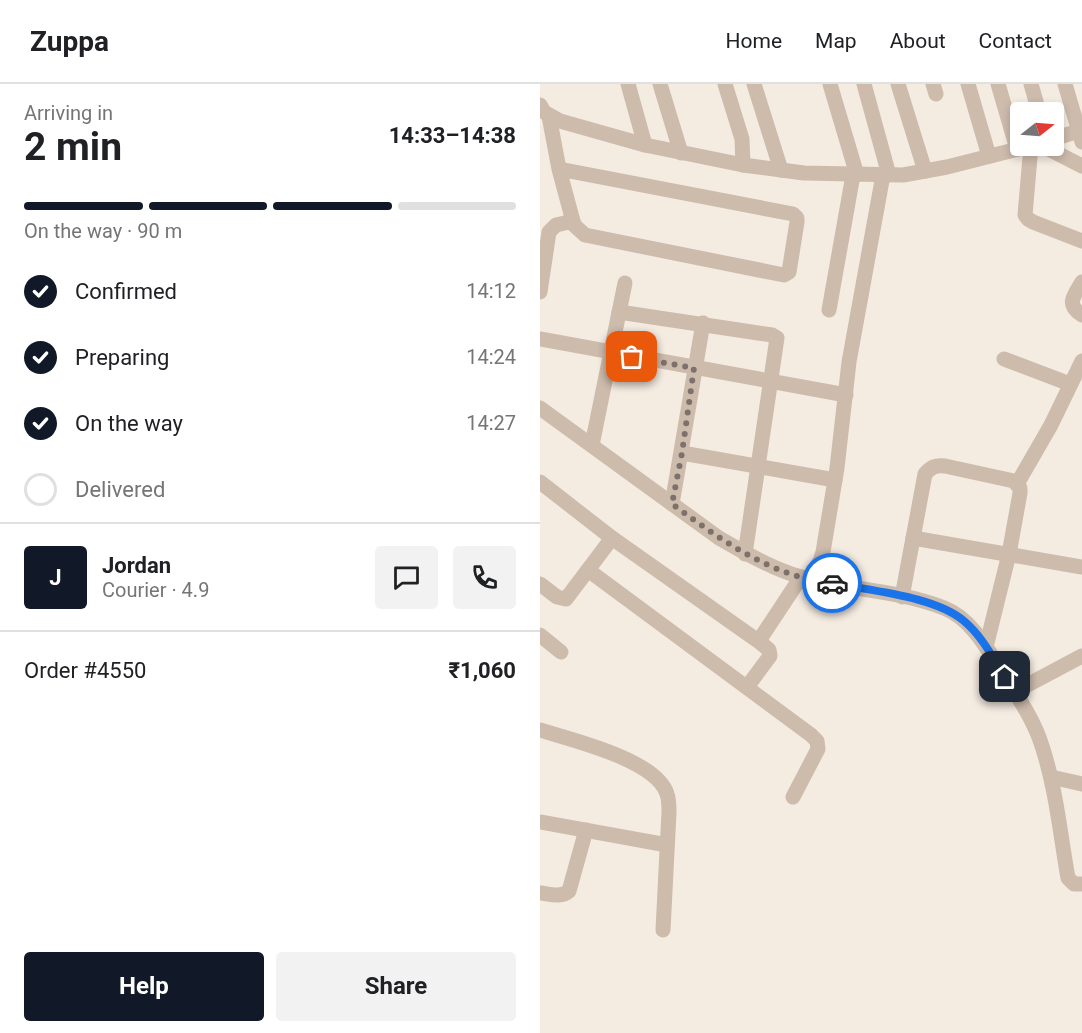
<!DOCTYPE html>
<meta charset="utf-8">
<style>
body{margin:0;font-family:Roboto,sans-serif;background:#f2f2f2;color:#202124;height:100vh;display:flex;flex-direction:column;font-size:22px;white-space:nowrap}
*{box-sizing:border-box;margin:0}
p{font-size:20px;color:#757577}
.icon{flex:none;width:33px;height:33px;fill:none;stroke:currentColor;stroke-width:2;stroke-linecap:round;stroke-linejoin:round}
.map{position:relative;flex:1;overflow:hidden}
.side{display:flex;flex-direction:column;background:#fff;width:540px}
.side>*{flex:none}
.needle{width:39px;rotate:73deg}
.fabs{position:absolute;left:470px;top:18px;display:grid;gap:12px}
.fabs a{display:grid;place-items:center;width:54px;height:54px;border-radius:6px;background:#fff;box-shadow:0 3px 9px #0003;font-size:30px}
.pin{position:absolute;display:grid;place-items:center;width:51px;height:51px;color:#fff;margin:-26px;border-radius:12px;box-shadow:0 3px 9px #0006}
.courier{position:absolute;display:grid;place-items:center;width:60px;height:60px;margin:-30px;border:4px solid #1a73e8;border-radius:50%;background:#fff;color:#222;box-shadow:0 2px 8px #0007}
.summary em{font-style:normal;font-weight:700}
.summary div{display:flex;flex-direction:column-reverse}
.summary{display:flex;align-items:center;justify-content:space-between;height:102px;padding:0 24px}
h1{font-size:39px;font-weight:700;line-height:45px}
.bar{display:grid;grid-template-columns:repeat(4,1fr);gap:9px 6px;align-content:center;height:72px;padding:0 24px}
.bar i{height:8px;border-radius:4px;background:#e0e0e0}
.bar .active{background:#111827}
.bar p{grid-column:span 4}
.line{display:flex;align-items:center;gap:15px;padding:0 24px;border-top:2px solid #e0e0e0}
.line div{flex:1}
.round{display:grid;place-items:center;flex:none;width:63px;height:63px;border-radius:6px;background:#f2f2f2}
ol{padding:0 24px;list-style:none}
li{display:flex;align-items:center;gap:18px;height:66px}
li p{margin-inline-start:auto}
li .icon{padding:6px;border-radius:50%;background:#111827;color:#fff;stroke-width:4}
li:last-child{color:#757577}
li i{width:33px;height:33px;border:3px solid #e0e0e0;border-radius:50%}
.primary-button{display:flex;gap:12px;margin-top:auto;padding:12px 24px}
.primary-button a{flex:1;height:69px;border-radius:6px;background:#111827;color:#fff;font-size:24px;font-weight:700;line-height:69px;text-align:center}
.primary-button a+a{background:#f2f2f2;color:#202124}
header{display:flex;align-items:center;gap:36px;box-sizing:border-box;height:84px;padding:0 30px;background:#fff;border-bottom:2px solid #e0e0e0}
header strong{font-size:28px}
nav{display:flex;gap:33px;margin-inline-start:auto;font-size:21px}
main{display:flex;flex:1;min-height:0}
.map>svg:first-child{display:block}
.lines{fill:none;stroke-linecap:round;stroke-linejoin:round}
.minor{stroke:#cdbbac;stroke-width:15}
.done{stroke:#7c716b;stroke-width:6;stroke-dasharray:0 10.8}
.route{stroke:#1a73e8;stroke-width:8}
</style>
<header>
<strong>Zuppa</strong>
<nav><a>Home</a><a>Map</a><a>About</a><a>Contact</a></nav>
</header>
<main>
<section class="side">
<div class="summary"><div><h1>2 min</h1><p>Arriving in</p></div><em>14:33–14:38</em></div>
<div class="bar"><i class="active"></i><i class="active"></i><i class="active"></i><i></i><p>On the way · 90 m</p></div>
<ol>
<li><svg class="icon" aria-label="check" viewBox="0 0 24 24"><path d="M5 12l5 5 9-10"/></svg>Confirmed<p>14:12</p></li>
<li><svg class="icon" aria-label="check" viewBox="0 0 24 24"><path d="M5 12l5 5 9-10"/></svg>Preparing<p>14:24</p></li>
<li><svg class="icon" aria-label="check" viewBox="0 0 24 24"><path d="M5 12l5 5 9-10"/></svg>On the way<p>14:27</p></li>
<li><i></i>Delivered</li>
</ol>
<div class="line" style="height:108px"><b class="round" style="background:#111827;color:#fff">J</b><div><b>Jordan</b><p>Courier · 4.9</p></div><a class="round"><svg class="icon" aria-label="chat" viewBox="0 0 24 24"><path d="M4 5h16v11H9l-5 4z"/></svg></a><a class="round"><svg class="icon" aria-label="phone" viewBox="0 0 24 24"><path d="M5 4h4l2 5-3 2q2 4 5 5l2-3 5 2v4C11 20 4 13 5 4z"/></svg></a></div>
<div class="line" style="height:78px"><div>Order #4550</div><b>₹1,060</b></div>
<div class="primary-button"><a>Help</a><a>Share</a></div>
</section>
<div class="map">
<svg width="542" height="949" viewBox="0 0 542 949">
<rect width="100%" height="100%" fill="#f4ebe1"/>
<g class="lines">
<!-- minor -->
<g class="minor">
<path d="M88 0 105 61"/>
<path d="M120 0 141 69"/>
<path d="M185 0 202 55 203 81"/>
<path d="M214 0 241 86"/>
<path d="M290 0 317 91"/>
<path d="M324 0 349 91"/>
<path d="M358 0 385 87"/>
<path d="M393 0 396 10"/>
<path d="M428 0 449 72"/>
<path d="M458 0 477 65"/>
<path d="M491 0 499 28"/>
<path d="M525 0 542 58"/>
<path d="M0 21 4 28 20 37 105 61 203 81 264 89 363 91 407 83 490 62"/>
<path d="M9 32 19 85 34 141 45 151 244 191 249 188 257 138V134L253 130 19 85"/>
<path d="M513 55 542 46"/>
<path d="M491 62 485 131 488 135 493 138 542 157"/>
<path d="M503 62 542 82"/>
<path d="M542 198C534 212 525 220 542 231"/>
<path d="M0 208 9 148 16 141 33 137"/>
<path d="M289 226 313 91"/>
<path d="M79 228 232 251 237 254 205 470"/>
<path d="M0 255 306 311"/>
<path d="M464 275 530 300"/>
<path d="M0 324 179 454C205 469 233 485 261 493 308 506 359 506 404 524 428 533 444 559 457 580 472 605 492 631 501 659 516 703 520 749 528 794L534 800H542"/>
<path d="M52 361 85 199"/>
<path d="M142 369 295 396"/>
<path d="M0 398 72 454 221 559"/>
<path d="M477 400 511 341 542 277"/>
<path d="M132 420 163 239"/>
<path d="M373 454 542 483"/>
<path d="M48 486 271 651 277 657 278 665 253 713"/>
<path d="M270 495 280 477 283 468 297 384 309 278 343 91"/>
<path d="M0 500 17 513 26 515 72 454"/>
<path d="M362 513 385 390C391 383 395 381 405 382L474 397 480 404V409L469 470 446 563"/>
<path d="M0 551 21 568"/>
<path d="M207 603 230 572 229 566 221 559 222 552 261 493"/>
<path d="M474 608 542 572"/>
<path d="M0 646C32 656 117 676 127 710 129 715 129 723 129 728L123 846"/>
<path d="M511 693 542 700"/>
<path d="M0 738 127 761"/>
<path d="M0 809C10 810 21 814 29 807L46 746"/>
</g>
</g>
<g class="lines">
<!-- done -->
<path class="done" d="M92 273 154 284 142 369 132 420C172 449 212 479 260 493 271 496 282 497 292 499"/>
<!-- route -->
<path class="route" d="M292 499C330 507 395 512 424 537 442 552 453 574 465 593"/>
</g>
</svg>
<div class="fabs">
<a><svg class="needle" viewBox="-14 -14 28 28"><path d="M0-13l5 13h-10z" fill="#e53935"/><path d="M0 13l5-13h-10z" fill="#757577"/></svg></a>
</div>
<div class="pin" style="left:92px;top:273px;background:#ea580c"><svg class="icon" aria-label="bag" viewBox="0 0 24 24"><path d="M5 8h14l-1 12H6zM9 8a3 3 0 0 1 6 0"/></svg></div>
<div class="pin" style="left:465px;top:593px;background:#1f2937"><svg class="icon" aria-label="home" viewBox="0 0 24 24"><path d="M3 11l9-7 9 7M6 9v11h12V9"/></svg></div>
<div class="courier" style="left:292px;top:499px"><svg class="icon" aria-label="car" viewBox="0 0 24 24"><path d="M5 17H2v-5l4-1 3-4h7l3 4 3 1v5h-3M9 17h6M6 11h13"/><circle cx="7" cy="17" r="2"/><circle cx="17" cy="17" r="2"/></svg></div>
</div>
</main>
